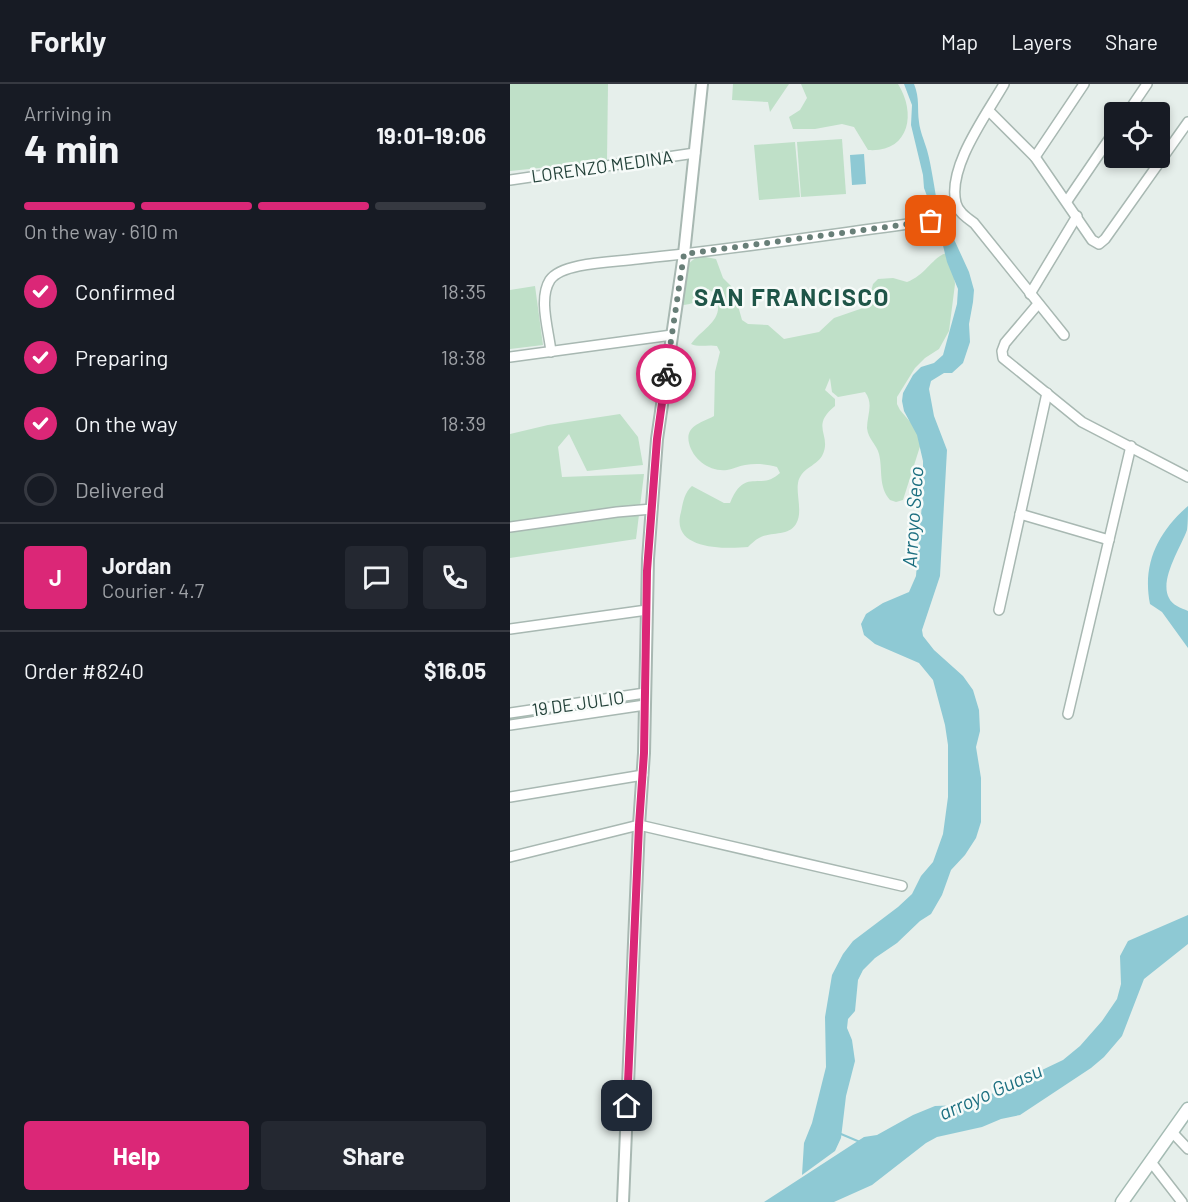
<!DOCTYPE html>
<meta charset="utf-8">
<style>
body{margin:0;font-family:Barlow,sans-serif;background:#242831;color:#f1f3f6;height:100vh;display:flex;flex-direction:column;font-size:22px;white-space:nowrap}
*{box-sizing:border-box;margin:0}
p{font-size:20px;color:#9ea1a6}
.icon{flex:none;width:33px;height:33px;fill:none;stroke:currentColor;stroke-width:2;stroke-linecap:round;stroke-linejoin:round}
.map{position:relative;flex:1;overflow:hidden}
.side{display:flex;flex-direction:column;background:#171b24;width:510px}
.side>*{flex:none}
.fabs{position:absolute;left:594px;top:18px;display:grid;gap:12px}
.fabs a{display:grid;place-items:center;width:66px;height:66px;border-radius:6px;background:#171b24;box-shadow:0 3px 9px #0003;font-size:30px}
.pin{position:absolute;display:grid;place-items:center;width:51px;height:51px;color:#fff;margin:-26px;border-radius:12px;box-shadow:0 3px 9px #0006}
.courier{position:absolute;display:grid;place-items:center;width:60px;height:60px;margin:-30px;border:4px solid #db2777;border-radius:50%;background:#fff;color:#222;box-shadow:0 2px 8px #0007}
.head em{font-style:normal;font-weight:700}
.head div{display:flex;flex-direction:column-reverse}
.head{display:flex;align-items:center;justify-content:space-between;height:102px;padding:0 24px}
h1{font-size:39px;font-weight:700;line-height:45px}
.bar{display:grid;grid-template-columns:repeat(4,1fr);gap:9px 6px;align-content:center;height:72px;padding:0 24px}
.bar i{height:8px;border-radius:4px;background:#363941}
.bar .current{background:#db2777}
.bar p{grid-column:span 4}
.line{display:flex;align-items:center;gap:15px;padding:0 24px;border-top:2px solid #363941}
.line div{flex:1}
.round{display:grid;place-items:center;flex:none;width:63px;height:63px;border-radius:6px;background:#242831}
ol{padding:0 24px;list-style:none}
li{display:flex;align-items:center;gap:18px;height:66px}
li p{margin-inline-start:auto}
li .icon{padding:6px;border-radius:50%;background:#db2777;color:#fff;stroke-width:4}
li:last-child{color:#9ea1a6}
li i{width:33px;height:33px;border:3px solid #363941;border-radius:50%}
.primary-button{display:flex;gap:12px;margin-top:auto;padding:12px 24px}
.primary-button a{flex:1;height:69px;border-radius:6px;background:#db2777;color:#fff;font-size:24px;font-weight:700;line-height:69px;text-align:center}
.primary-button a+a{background:#242831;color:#f1f3f6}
header{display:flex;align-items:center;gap:36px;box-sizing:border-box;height:84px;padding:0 30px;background:#171b24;border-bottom:2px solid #363941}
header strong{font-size:28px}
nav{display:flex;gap:33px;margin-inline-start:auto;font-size:21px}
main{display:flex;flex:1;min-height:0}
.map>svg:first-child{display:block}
.green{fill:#bfe0c8}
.water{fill:#8ec9d4}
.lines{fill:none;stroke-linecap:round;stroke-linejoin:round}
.stream{stroke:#8ec9d4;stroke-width:2}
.minor-casing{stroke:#a8b8b2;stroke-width:12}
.tertiary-casing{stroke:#a8b8b2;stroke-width:14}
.secondary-casing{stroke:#a4bbb3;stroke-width:15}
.minor{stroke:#fff;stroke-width:9}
.tertiary{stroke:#fff;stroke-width:10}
.secondary{stroke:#fff;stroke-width:12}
.done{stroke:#687f78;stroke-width:6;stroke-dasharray:0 10.8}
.route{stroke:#db2777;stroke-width:8}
.labels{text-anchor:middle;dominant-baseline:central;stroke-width:5;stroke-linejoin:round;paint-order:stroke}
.street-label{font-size:18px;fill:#24423a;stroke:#f7fbf9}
.water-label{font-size:20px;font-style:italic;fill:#1c6f80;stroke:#f7fbf9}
.district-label{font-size:24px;font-weight:bold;letter-spacing:1.5px;fill:#1f5548;stroke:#f7fbf9}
</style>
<header>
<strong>Forkly</strong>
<nav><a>Map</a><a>Layers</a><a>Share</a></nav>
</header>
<main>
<section class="side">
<div class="head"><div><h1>4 min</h1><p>Arriving in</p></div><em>19:01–19:06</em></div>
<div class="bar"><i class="current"></i><i class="current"></i><i class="current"></i><i></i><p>On the way · 610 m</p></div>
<ol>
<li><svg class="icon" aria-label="check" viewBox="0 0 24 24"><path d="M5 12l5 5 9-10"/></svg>Confirmed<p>18:35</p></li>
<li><svg class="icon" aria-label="check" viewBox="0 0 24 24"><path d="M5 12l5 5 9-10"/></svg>Preparing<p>18:38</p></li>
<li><svg class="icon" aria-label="check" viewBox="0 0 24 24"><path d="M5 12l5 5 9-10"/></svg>On the way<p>18:39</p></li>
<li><i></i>Delivered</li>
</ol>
<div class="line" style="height:108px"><b class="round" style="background:#db2777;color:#fff">J</b><div><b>Jordan</b><p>Courier · 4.7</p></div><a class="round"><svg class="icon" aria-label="chat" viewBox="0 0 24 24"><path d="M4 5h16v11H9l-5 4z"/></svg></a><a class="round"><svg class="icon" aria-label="phone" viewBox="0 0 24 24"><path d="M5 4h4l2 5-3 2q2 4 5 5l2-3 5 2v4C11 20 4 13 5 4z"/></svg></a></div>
<div class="line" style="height:78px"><div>Order #8240</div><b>$16.05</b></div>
<div class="primary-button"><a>Help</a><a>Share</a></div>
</section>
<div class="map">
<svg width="678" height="1118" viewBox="0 0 678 1118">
<rect width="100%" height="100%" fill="#e6efeb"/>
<!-- green -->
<g class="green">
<path d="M0 0H98L97 77 0 87Z"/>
<path d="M223 0H279L260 28 258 18 222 16Z"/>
<path d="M291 0H388C407 30 399 69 358 66L344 43 332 40 305 45H283L279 33 290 26 297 14Z"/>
<path d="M332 55 336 110 291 113 287 58Z"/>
<path d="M285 58 290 113 249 116 244 61Z"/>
<path d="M441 168 445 200 439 247 429 265 415 274 405 284 387 313V320L390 326 413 353 393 416 386 418 380 416C368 402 373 386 369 370 367 361 358 355 357 344 357 331 364 320 355 308L328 313 322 308 320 294 315 306 325 315V322C299 343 323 351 312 372 305 383 291 384 288 399 286 411 293 429 286 440 278 453 261 447 249 454 245 456 241 460 238 463 214 465 160 466 171 428 173 419 174 409 182 402L214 419H220C235 382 250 408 270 389L267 383C256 380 246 379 235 381 229 382 223 385 217 386 200 388 183 376 179 359 175 342 191 339 204 332L205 288 210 268 207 262C198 260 190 264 181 260 193 243 218 235 204 209L198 205C192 216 183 221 171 221 168 202 171 178 191 172L206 175 213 194 223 204 232 236 238 240 258 241 274 255 309 248 324 234 353 224 358 219 363 200 368 195 383 194 397 198C418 190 423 170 441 168Z"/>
<path d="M25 202 33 261 0 265V206Z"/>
<path d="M110 330 128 353 133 381 77 387 59 350 48 363 52 393 134 390 126 455 0 474V350L38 341Z"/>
<path d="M125 615 127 616 126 618 0 636V633Z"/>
</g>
<!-- water -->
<g class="water">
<path d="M394 0H404C410 15 407 24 409 38 410 47 414 56 417 66 422 84 424 104 428 122L432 130 424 131 414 104 413 91 401 41 402 21Z"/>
<path d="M354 70 356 100 342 101 340 71Z"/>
<path d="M437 140 459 188 464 206 463 218 459 240 460 258 453 279 442 289H434L421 297 419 305 424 332 437 366 430 492 412 546 413 552 424 566 453 592 463 606 469 626 470 647 466 663 471 694V738L466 754 455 771 441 786 432 811 421 830 410 837 387 859 365 874 353 886 348 896 345 927 338 935 337 944 342 956 345 977 336 1012 331 1054 325 1067 292 1091 294 1059 302 1039 316 983 315 933 322 891 333 870 343 857 388 823 402 810 411 792 423 778 433 750 438 713V661L435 641 423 596 409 579 365 560 354 551 351 540 356 530 373 519 399 508 406 492 413 407V377L407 351 394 327 392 317 393 309 403 291 411 283 424 279 433 271 447 220 448 205 437 178 428 141Z"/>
<path d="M678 422C678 429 678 439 677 446 671 463 649 496 659 514 662 521 671 524 678 527V564L652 528 640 520C632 480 648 448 678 422Z"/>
<path d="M678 831V860L634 895 612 952 594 973 581 984 510 1031 491 1035 472 1043 427 1053 416 1059 362 1101 324 1118H254L354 1053 367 1051 403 1031 425 1022 453 1021 474 1012 514 1000 532 986 553 976 570 962 592 937 607 915 611 900 610 872 618 857Z"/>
</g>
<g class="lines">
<!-- stream -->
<g class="stream">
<path d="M429 130 433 142"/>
<path d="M331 1050 350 1058"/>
</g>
<!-- minor casing -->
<g class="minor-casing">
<g id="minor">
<path d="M494 0C477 30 437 83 446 119 448 128 457 134 464 139L554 251"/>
<path d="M479 27 525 73 582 156 589 160 595 155 678 38"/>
<path d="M618 28 637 0"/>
<path d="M525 73 574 0"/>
<path d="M0 96 185 69"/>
<path d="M557 117 604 48"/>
<path d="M520 210 567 132"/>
<path d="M528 220 495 259 492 267 493 274 572 338 678 393"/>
<path d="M41 268C39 247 28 215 40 196 52 178 106 178 127 175 225 165 323 150 421 137"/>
<path d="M0 273 162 251"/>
<path d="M510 430 599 456"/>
<path d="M0 443 107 428 142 425"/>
<path d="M489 526 537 309"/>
<path d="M0 545 137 526"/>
<path d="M0 629 135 609"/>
<path d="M558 630 621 362"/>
<path d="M0 641 135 621"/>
<path d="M0 713 133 691"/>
<path d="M0 773 129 741 392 802"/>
<path d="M662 1048 678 1065"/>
<path d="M641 1078 672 1118"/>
</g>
</g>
<!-- tertiary casing -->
<g class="tertiary-casing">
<path id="tertiary" d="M113 1118 129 741 134 669 138 475 147 355 174 170 192 0"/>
</g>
<!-- secondary casing -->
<g class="secondary-casing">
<path id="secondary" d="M612 1118 678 1025"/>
</g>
<!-- minor -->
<use href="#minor" class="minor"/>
<!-- tertiary -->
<use href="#tertiary" class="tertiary"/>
<!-- secondary -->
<use href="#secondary" class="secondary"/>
</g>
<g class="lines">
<!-- done -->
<path class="done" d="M156 290 174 170 421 137"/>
<!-- route -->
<path class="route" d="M117 1022 129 741 134 669 137 487 147 355 156 290"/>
</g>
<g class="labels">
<!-- street labels -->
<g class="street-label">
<text transform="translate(92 82) rotate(-8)">LORENZO MEDINA</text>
<text transform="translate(68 619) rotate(-8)">19 DE JULIO</text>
</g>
<!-- water labels -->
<g class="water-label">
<text transform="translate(402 433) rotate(-86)">Arroyo Seco</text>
<text transform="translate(480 1007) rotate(-24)">arroyo Guasu</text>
</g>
<!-- district labels -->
<g class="district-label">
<text x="282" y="212">SAN FRANCISCO</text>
</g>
</g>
</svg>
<div class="fabs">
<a><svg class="icon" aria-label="locate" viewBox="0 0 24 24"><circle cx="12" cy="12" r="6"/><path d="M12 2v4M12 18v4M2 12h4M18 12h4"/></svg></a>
</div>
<div class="pin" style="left:421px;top:137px;background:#ea580c"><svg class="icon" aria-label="bag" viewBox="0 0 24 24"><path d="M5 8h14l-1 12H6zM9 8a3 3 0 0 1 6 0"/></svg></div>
<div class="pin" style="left:117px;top:1022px;background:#1f2937"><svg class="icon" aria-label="home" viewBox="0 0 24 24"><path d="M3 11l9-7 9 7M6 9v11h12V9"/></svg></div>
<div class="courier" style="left:156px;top:290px"><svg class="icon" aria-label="bike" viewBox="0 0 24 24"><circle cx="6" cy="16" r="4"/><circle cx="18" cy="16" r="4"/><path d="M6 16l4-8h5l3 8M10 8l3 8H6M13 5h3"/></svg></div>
</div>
</main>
